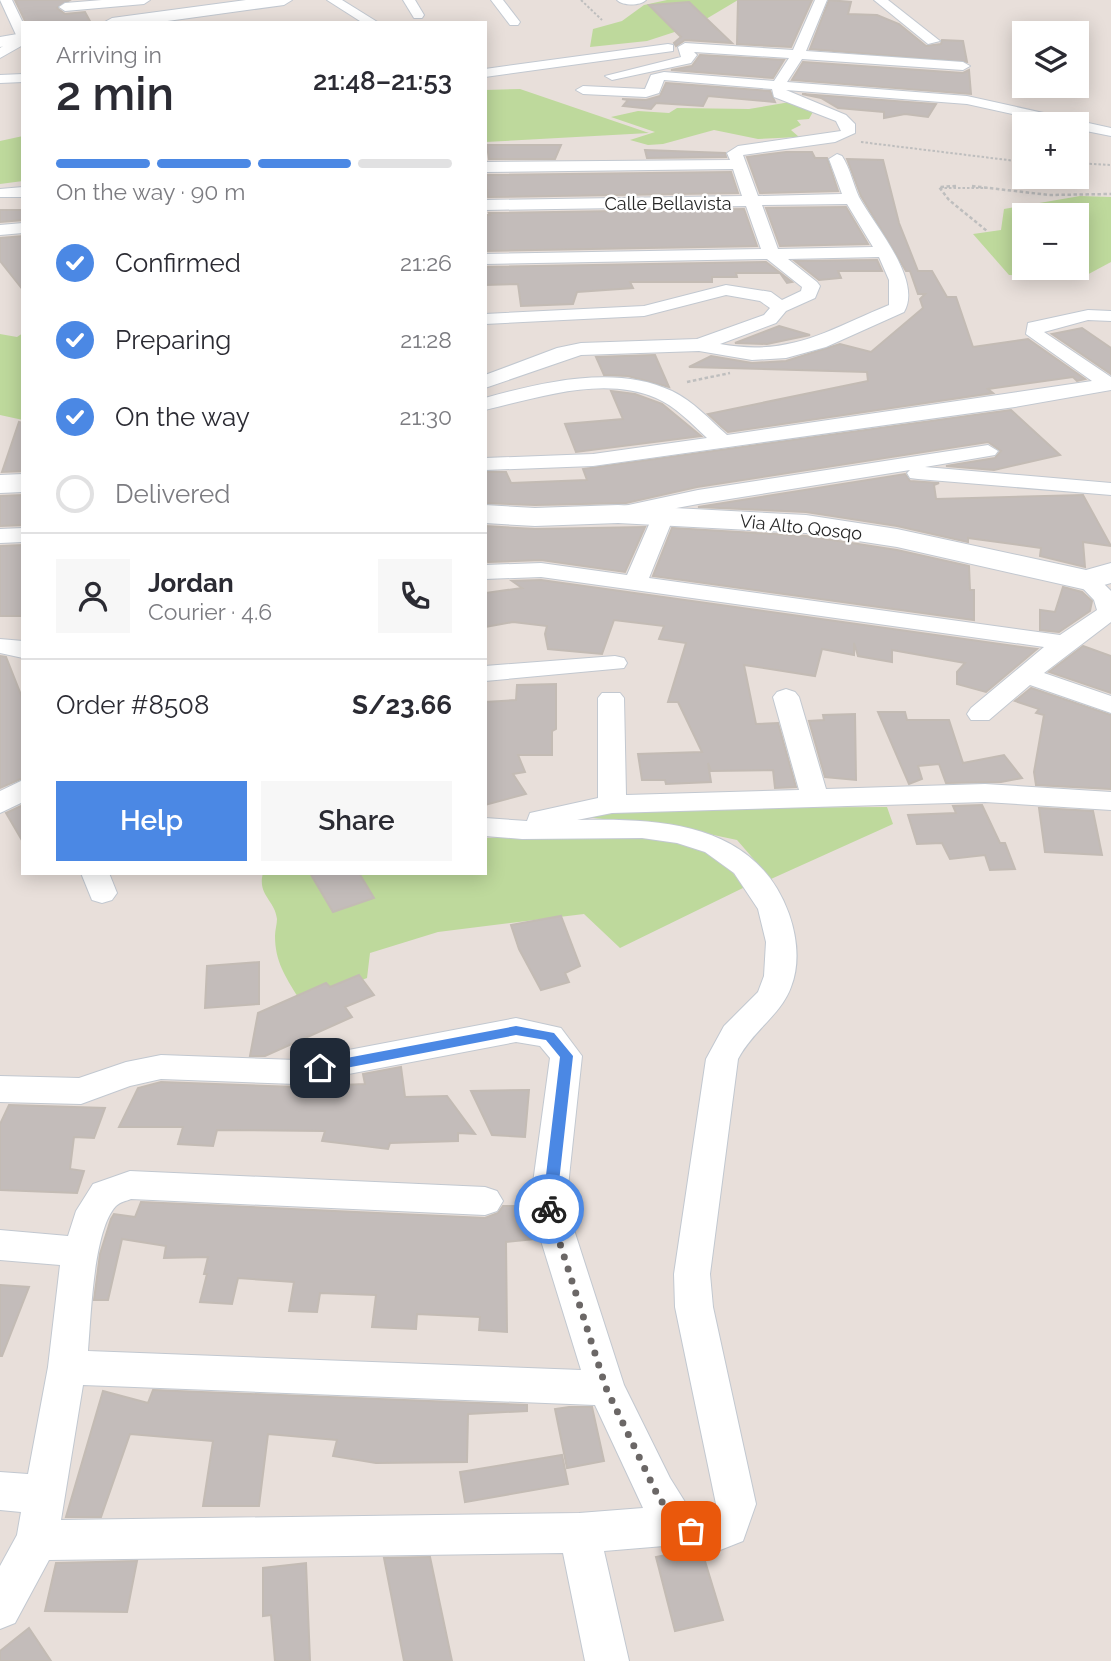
<!DOCTYPE html>
<meta charset="utf-8">
<style>
body{margin:0;font-family:Raleway,sans-serif;background:#f7f7f7;color:#2b2b33;height:100vh;display:flex;flex-direction:column;font-size:26px;white-space:nowrap}
*{box-sizing:border-box;margin:0}
p{font-size:23px;color:#7c7c81}
.icon{flex:none;width:38px;height:38px;fill:none;stroke:currentColor;stroke-width:2;stroke-linecap:round;stroke-linejoin:round}
.map{position:relative;flex:1;overflow:hidden}
.side{position:absolute;left:21px;top:21px;width:466px;height:854px;display:flex;flex-direction:column;background:#fff;border-radius:0px;box-shadow:0 4px 18px #0003}
.side>*{flex:none}
.buttons{position:absolute;left:1012px;top:21px;display:grid;gap:14px}
.buttons a{display:grid;place-items:center;width:77px;height:77px;border-radius:0px;background:#fff;box-shadow:0 4px 18px #0003;font-size:35px}
.pin{position:absolute;display:grid;place-items:center;width:60px;height:60px;color:#fff;margin:-30px;border-radius:14px;box-shadow:0 4px 10px #0006}
.courier{position:absolute;display:grid;place-items:center;width:70px;height:70px;margin:-35px;border:5px solid #4b88e4;border-radius:50%;background:#fff;color:#222;box-shadow:0 2px 9px #0007}
.headline em{font-style:normal;font-weight:600}
.headline div{display:flex;flex-direction:column-reverse}
.headline{display:flex;align-items:center;justify-content:space-between;height:119px;padding:0 35px}
h1{font-size:46px;font-weight:600;line-height:52px}
.bar{display:grid;grid-template-columns:repeat(4,1fr);gap:10px 7px;align-content:center;height:84px;padding:0 35px}
.bar i{height:9px;border-radius:5px;background:#e1e1e2}
.bar .selected{background:#4b88e4}
.bar p{grid-column:span 4}
.line{display:flex;align-items:center;gap:18px;padding:0 35px;border-top:2px solid #e1e1e2}
.line div{flex:1}
.round{display:grid;place-items:center;flex:none;width:74px;height:74px;border-radius:0px;background:#f7f7f7}
ol{padding:0 35px;list-style:none}
li{display:flex;align-items:center;gap:21px;height:77px}
li p{margin-inline-start:auto}
li .icon{padding:7px;border-radius:50%;background:#4b88e4;color:#fff;stroke-width:4}
li:last-child{color:#7c7c81}
li i{width:38px;height:38px;border:4px solid #e1e1e2;border-radius:50%}
.primary-button{display:flex;gap:14px;margin-top:auto;padding:14px 35px}
.primary-button a{flex:1;height:80px;border-radius:0px;background:#4b88e4;color:#fff;font-size:28px;font-weight:600;line-height:80px;text-align:center}
.primary-button a+a{background:#f7f7f7;color:#2b2b33}
.map>svg:first-child{display:block}
.green{fill:#bed99c;fill-rule:evenodd}
.building{fill:#c3bcba;stroke:#c3bbb4;stroke-width:2}
.lines{fill:none;stroke-linecap:round;stroke-linejoin:round}
.street-casing{stroke:#c2c8d0;stroke-width:2}
.secondary-casing{stroke:#c2c8d0;stroke-width:2}
.path-far1{stroke:#bebebe;stroke-width:2;stroke-dasharray:2.5 2;stroke-linecap:butt}
.path{stroke:#bebebe;stroke-width:2.5;stroke-dasharray:3.5 2.5;stroke-linecap:butt}
.street{fill:#fff;fill-rule:evenodd}
.secondary{fill:#fff;fill-rule:evenodd}
.route{fill:#4b88e4}
.done{stroke:#6b6766;stroke-width:7;stroke-dasharray:0 12.6}
.labels{text-anchor:middle;dominant-baseline:central;stroke-width:5;stroke-linejoin:round;paint-order:stroke}
.far-street-label{font-size:18px;fill:#272727;stroke:#fff}
</style>
<div class="map">
<svg width="1111" height="1661" viewBox="0 0 1111 1661">
<rect width="100%" height="100%" fill="#e8dfda"/>
<!-- green -->
<g class="green">
<path d="M667 0H738L696 25 647 41 590 47 593 29 622 21 644 5Z"/>
<path d="M520 89 649 133 485 142V90Z"/>
<path d="M790 102 814 110 809 119 797 120 801 125 791 130 799 137 758 139 714 130 663 144 648 145 630 140 655 132 611 117 638 111 669 113 677 108 749 109Z"/>
<path d="M23 136V181L0 184V141Z"/>
<path d="M1080 196 1111 197V262L1083 277 1009 275 973 234 1001 230 1004 209ZM1076 215V268H1024V215Z"/>
<path d="M23 333V420L0 415V334L17 337Z"/>
<path d="M887 807 893 824 771 879 737 840 676 827 566 815 695 808Z"/>
<path d="M622 834 691 844 722 861 745 887 620 948 584 914 438 932 370 953 367 978 318 997H298C285 976 275 961 275 936 275 930 277 924 277 919 275 900 257 895 263 873H485V838Z"/>
</g>
<!-- building -->
<g class="building">
<path d="M15 0H70L57 8 65 14 85 12 91 23H26Z"/>
<path d="M738 0H812L791 47 737 44Z"/>
<path d="M829 0 851 2 848 14 877 15 899 24 926 46 941 44 942 40 963 41 967 62 810 49Z"/>
<path d="M689 2 732 43 685 40 676 46 674 43 681 37 649 5Z"/>
<path d="M700 55 784 60 773 78 671 70 692 66Z"/>
<path d="M803 62 963 73 969 70 971 94 792 80Z"/>
<path d="M666 83 770 91 775 102 708 96 703 106 656 103 651 109 623 106 628 100 622 99 646 100 660 96Z"/>
<path d="M802 94 936 104 928 117 905 114 884 118V112L838 108 821 98Z"/>
<path d="M487 145H561L555 159H489Z"/>
<path d="M645 150 725 153 726 157 647 158Z"/>
<path d="M786 152H812L815 158H827L838 191 760 193 747 157Z"/>
<path d="M847 159 883 160 899 223 918 271H932L947 297H956L973 347 1028 339 1085 379 1077 381 1073 377 988 389 993 393 728 432 722 427 708 414 868 381 867 372 689 367 711 356 752 363 786 361 840 344 871 352 923 308 920 299 925 294H918L910 271H906L861 196Z"/>
<path d="M731 172 738 193 488 197 485 175Z"/>
<path d="M846 207 868 244 780 246 766 208Z"/>
<path d="M744 209 757 246 485 251V215H490L489 213Z"/>
<path d="M0 210H23V220L0 222Z"/>
<path d="M23 236V290L0 261V238Z"/>
<path d="M877 260 882 271H838L841 278 819 280 795 261Z"/>
<path d="M766 262 792 282 787 283 780 273H736L737 277H712V282H630L633 288 577 292 573 304 521 306 518 284 485 285V267Z"/>
<path d="M779 326 810 335 767 344 735 343Z"/>
<path d="M1082 328 1111 348V374L1052 334Z"/>
<path d="M655 355 669 387 628 376 604 375 596 357Z"/>
<path d="M611 391 635 394 662 404 701 436 576 452 565 424 623 419Z"/>
<path d="M1011 410 1060 455 994 470 946 466 995 458 1001 451 988 442 697 487 626 503 535 505 485 503V472H506L511 483 587 480 583 469Z"/>
<path d="M19 422 23 423V471L2 472Z"/>
<path d="M905 474 910 481 939 483 934 485 936 499 1083 495 1111 546 1083 542 1085 567 1040 556 1041 548 968 538V542L897 526 806 512 698 507Z"/>
<path d="M23 495V525L0 526V496Z"/>
<path d="M485 526 535 529 645 527 625 572 541 560 488 562 485 559Z"/>
<path d="M672 528 806 536 897 550 969 566 970 590H974V620L653 576Z"/>
<path d="M23 545V616H0V546Z"/>
<path d="M541 580 1029 648 1037 649 986 692 957 684V672L965 663 892 650V662L858 656 854 643V655L822 649 815 676 744 665 756 724 778 723 796 787 775 788 773 770 711 771 708 763 711 782 666 784 665 780H642L638 754 702 752 678 702H668L686 643 659 639 664 626 614 620 602 654 548 649 545 634 547 626 513 622 485 627V593L522 588 512 581Z"/>
<path d="M1063 587 1082 592 1092 601 1090 611 1059 632 1040 630V610L1055 612Z"/>
<path d="M1083 646 1111 656V693L1049 672Z"/>
<path d="M0 656 6 657 23 700V778L0 788Z"/>
<path d="M556 684V729L552 731V755H518L525 772 513 774 526 794 485 805V702L516 700 517 685Z"/>
<path d="M1031 688 1111 715V789L1036 785 1034 772 1044 715 1036 713 1039 709 1015 701Z"/>
<path d="M878 712H905L907 720H949L963 763 1004 755 1022 778 1001 782 946 783 939 764 918 766 922 779 909 784Z"/>
<path d="M855 714 856 780 825 777 809 721 824 720 823 715Z"/>
<path d="M23 805V842L6 813Z"/>
<path d="M982 805 1000 843H1005L1015 869 990 870 985 855 950 859 942 843 917 844 908 815 956 813 953 806Z"/>
<path d="M1039 808 1093 811 1102 855 1045 852Z"/>
<path d="M310 873H359L374 898 333 912Z"/>
<path d="M561 916 580 966 565 973 569 982 541 990 519 949 511 925Z"/>
<path d="M259 962V1004L205 1008 207 966Z"/>
<path d="M359 975 374 995 345 1007 352 1017 265 1056H250L258 1013 326 983 330 987Z"/>
<path d="M401 1067 405 1097 447 1096 475 1134 458 1133V1141L390 1143 388 1149 322 1141 325 1131 217 1130 213 1146 178 1144 183 1127H119L138 1088 161 1082 296 1087 365 1084 363 1074Z"/>
<path d="M529 1090 525 1137 492 1135 471 1091Z"/>
<path d="M9 1105 105 1108 94 1138 74 1137 70 1169 84 1171 77 1193 0 1190V1124Z"/>
<path d="M141 1202 485 1218 498 1213 503 1206H528L534 1239 506 1242 507 1332 479 1330 480 1317 417 1314 416 1329 372 1327 376 1295 320 1293 317 1312 289 1311 294 1282 238 1278 232 1304 200 1302 207 1274H204L208 1257 164 1258 166 1246 122 1239 108 1300H94L100 1254 111 1219 114 1214 135 1217Z"/>
<path d="M0 1285 29 1287 2 1356H0Z"/>
<path d="M153 1390 527 1405V1411L468 1414 467 1462 376 1463 333 1456 337 1440 268 1434 259 1506H203L213 1441 130 1434 101 1517H66L103 1391 148 1403Z"/>
<path d="M569 1407H592L604 1461 567 1468 555 1409Z"/>
<path d="M562 1455 568 1484 465 1502 460 1472Z"/>
<path d="M685 1551 704 1558 723 1620 675 1631 656 1557Z"/>
<path d="M430 1557 452 1661H404L384 1558Z"/>
<path d="M137 1561 127 1612 45 1611 56 1563Z"/>
<path d="M306 1563 310 1661H275L271 1615 263 1616V1568Z"/>
<path d="M29 1628 51 1661H0V1651Z"/>
</g>
<g class="lines">
<!-- street casing -->
<g class="street-casing">
<g id="street">
<path d="M0 0H12L23 23V45L0 58V48L17 37Z"/>
<path d="M102 0H150L144 4 65 11 59 7 65 3Z"/>
<path d="M327 0H342L379 23H363Z"/>
<path d="M403 0H415L424 15 422 18H414Z"/>
<path d="M491 0H503L520 22 518 25H510Z"/>
<path d="M617 0H646C640 6 623 6 617 0Z"/>
<path d="M815 0H827L806 51 963 62 970 66 963 70 802 59 787 82 967 96 1111 128V136L1076 129V124H1057L967 104 786 90 846 115 855 124V133L835 142 743 155 758 196 842 194 829 159 837 154 842 156C850 168 853 184 859 197 874 225 923 280 904 312L826 347 786 358 752 360 699 351 581 355 485 388V375L557 348 581 343 697 339 764 315 770 308 760 301 726 295 644 316 485 324V314L644 306 726 285 771 292 782 300 801 291 802 287 767 259 485 264V254L761 249 746 206 485 210V200L742 196 733 169 485 172V162L730 160 727 153 738 146 841 131 836 121 774 97 772 89 664 80 659 93 646 97 583 94 576 90 583 86 645 89 651 75 664 72 774 81 789 58 694 52 697 55 691 63 612 80 605 76 681 57 678 47 685 43 793 50ZM847 204 873 247 778 249 762 205ZM879 257 889 280V305C828 330 790 357 720 344L776 323 786 311 815 298 820 286 817 282 788 259Z"/>
<path d="M874 0H888L940 41 928 44Z"/>
<path d="M668 44 673 45V51L485 77V69Z"/>
<path d="M23 74V82L0 83V75Z"/>
<path d="M23 187V197H0V189Z"/>
<path d="M23 223V233L0 235V225Z"/>
<path d="M1088 310 1111 311V321L1088 320 1044 332 1111 377V390L1015 407 593 466 485 470V458L593 454 707 438C691 423 675 406 656 398 603 375 537 398 485 410V398C542 382 616 364 672 391 693 401 710 420 727 435L1092 381 1026 334 1028 323Z"/>
<path d="M988 445 998 451 995 455 925 467 1111 483V495L918 479 910 478 907 473 910 470 698 504 666 510 674 516 649 578 1060 635 1097 610 1094 600 1075 580 1079 575H1095L1111 591V622L1044 673 1111 696V713L1030 685 989 720H971L967 714 971 708 1044 647 541 577 485 579V565L541 563 627 575 654 513 618 521 607 514 610 509 698 490Z"/>
<path d="M23 528V542L0 543V529Z"/>
<path d="M0 639 23 641V658L0 653Z"/>
<path d="M615 656 624 658 627 663 624 668 485 681V666Z"/>
<path d="M786 689 795 692 799 697 826 789 985 784 1111 792V810L985 802 612 813 577 820C660 818 756 822 789 914 797 937 800 964 791 987 781 1015 753 1030 738 1059L710 1274 713 1307 756 1504 743 1541 705 1556 676 1545 604 1551 629 1661H585L563 1553 49 1560 15 1623 0 1629V1566L17 1535 21 1512 0 1510V1472L28 1474 48 1367 60 1265 0 1260V1230L68 1236 76 1211 93 1184 130 1171 485 1187 497 1191 503 1201 497 1211 485 1215 131 1199C126 1201 120 1202 116 1206 93 1230 91 1317 88 1351L581 1370 530 1205 550 1058 540 1046 516 1042 296 1084 161 1079 130 1086 81 1104 0 1102V1076L79 1078 126 1062 161 1055 296 1060 516 1018 561 1028 582 1056 566 1205 624 1385 670 1478 690 1510 705 1516 712 1513 716 1504 675 1307 674 1274 706 1059 724 1026 758 992 764 976 766 942 758 909 734 873 705 852 677 843 642 838 522 839 485 836V818L527 821 530 813 598 798V698L602 693H620L624 698 626 795 799 790 773 697 777 692ZM83 1385 595 1405 643 1508 579 1513 61 1520Z"/>
<path d="M23 780V802L0 813V791Z"/>
<path d="M81 873H109L117 893 112 900 102 903 92 900Z"/>
</g>
</g>
<!-- secondary casing -->
<g class="secondary-casing">
<g id="secondary">
<path d="M246 0H292L284 5 153 23H103L112 18Z"/>
<path d="M23 33V43L0 47V37Z"/>
<path d="M23 474V492L0 493V475Z"/>
<path d="M485 505 535 508 618 505 806 515 897 529 1086 570 1111 563V583L1087 590 897 547 806 533 618 523 535 526 485 523Z"/>
</g>
</g>
<!-- path-far1 -->
<g class="path-far1">
<path d="M581 0 602 20"/>
<path d="M861 142 1024 162"/>
<path d="M1076 163 1111 165"/>
<path d="M940 188H988"/>
</g>
<!-- path -->
<g class="path">
<path d="M956 186 939 187 949 200 987 231"/>
<path d="M972 186 1049 195 1111 194"/>
<path d="M687 382 730 373"/>
</g>
<!-- street -->
<use href="#street" class="street"/>
<!-- secondary -->
<use href="#secondary" class="secondary"/>
</g>
<!-- route -->
<path class="route" d="M516 1026 554 1033 573 1056 556 1209 549 1215 542 1209 560 1057 546 1040 516 1035 320 1073 313 1068 320 1063Z"/>
<g class="lines">
<!-- done -->
<path class="done" d="M549 1209 606 1388 656 1492 676 1525 691 1531"/>
</g>
<g class="labels">
<!-- far-street labels -->
<g class="far-street-label">
<text x="668" y="203">Calle Bellavista</text>
<text transform="translate(801 527) rotate(6)">Via Alto Qosqo</text>
</g>
</g>
</svg>
<div class="buttons">
<a><svg class="icon" aria-label="layers" viewBox="0 0 24 24"><path d="M12 4l9 5-9 5-9-5zM3 14l9 5 9-5"/></svg></a>
<a>+</a>
<a>−</a>
</div>
<div class="pin" style="left:691px;top:1531px;background:#ea580c"><svg class="icon" aria-label="bag" viewBox="0 0 24 24"><path d="M5 8h14l-1 12H6zM9 8a3 3 0 0 1 6 0"/></svg></div>
<div class="pin" style="left:320px;top:1068px;background:#1f2937"><svg class="icon" aria-label="home" viewBox="0 0 24 24"><path d="M3 11l9-7 9 7M6 9v11h12V9"/></svg></div>
<div class="courier" style="left:549px;top:1209px"><svg class="icon" aria-label="bike" viewBox="0 0 24 24"><circle cx="6" cy="16" r="4"/><circle cx="18" cy="16" r="4"/><path d="M6 16l4-8h5l3 8M10 8l3 8H6M13 5h3"/></svg></div>
<section class="side">
<div class="headline"><div><h1>2 min</h1><p>Arriving in</p></div><em>21:48–21:53</em></div>
<div class="bar"><i class="selected"></i><i class="selected"></i><i class="selected"></i><i></i><p>On the way · 90 m</p></div>
<ol>
<li><svg class="icon" aria-label="check" viewBox="0 0 24 24"><path d="M5 12l5 5 9-10"/></svg>Confirmed<p>21:26</p></li>
<li><svg class="icon" aria-label="check" viewBox="0 0 24 24"><path d="M5 12l5 5 9-10"/></svg>Preparing<p>21:28</p></li>
<li><svg class="icon" aria-label="check" viewBox="0 0 24 24"><path d="M5 12l5 5 9-10"/></svg>On the way<p>21:30</p></li>
<li><i></i>Delivered</li>
</ol>
<div class="line" style="height:126px"><a class="round"><svg class="icon" aria-label="person" viewBox="0 0 24 24"><circle cx="12" cy="8" r="4"/><path d="M4 21q1-7 8-7t8 7"/></svg></a><div><b>Jordan</b><p>Courier · 4.6</p></div><a class="round"><svg class="icon" aria-label="phone" viewBox="0 0 24 24"><path d="M5 4h4l2 5-3 2q2 4 5 5l2-3 5 2v4C11 20 4 13 5 4z"/></svg></a></div>
<div class="line" style="height:91px"><div>Order #8508</div><b>S/23.66</b></div>
<div class="primary-button"><a>Help</a><a>Share</a></div>
</section>
</div>
